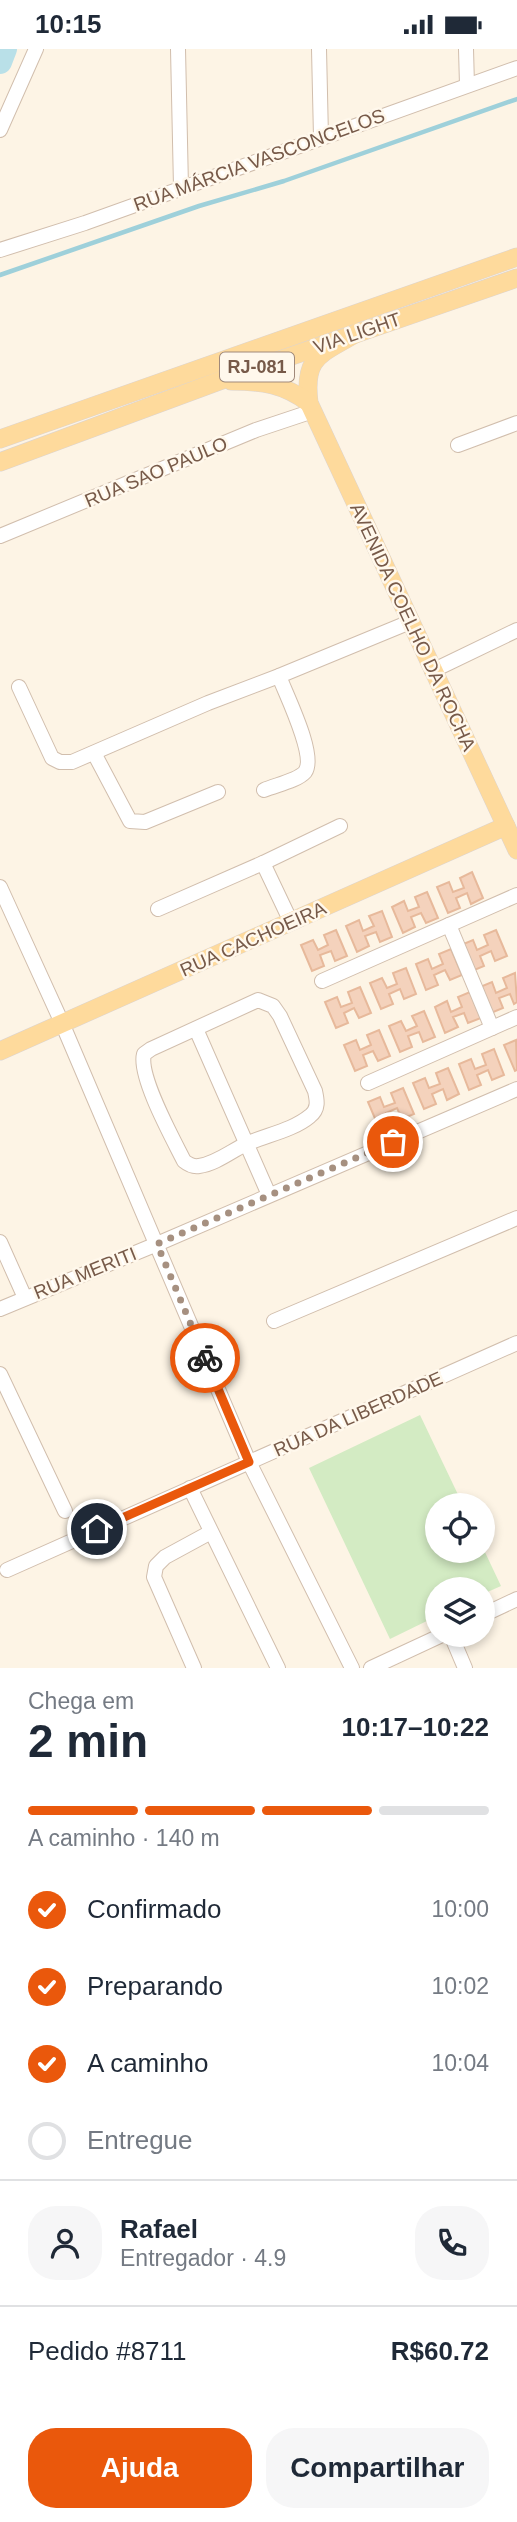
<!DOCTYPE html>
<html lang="pt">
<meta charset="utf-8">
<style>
body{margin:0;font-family:Arial,sans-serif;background:#f6f6f7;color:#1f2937;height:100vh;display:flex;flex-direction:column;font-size:26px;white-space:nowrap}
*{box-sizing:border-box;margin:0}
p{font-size:23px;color:#747a83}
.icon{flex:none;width:38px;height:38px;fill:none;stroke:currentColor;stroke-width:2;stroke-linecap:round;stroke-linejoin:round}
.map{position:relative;height:1619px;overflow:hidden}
.sheet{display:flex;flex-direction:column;background:#fff;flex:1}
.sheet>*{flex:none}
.fabs{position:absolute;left:425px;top:1444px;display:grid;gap:14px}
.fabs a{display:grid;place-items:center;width:70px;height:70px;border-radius:50%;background:#fff;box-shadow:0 4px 10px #0003;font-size:35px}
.pin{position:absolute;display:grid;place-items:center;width:60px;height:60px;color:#fff;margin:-30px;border:4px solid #fff;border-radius:50%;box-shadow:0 2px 7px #0007}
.courier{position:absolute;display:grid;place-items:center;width:70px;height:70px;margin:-35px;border:5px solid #ea580c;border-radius:50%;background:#fff;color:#222;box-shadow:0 2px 9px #0007}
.summary em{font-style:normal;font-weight:700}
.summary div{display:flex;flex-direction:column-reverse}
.summary{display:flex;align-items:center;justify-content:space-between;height:119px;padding:0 28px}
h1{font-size:46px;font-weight:700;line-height:52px}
.bar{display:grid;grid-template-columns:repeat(4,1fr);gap:10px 7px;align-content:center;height:84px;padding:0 28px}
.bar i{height:9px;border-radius:5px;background:#e0e1e3}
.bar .current{background:#ea580c}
.bar p{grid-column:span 4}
.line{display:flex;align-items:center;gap:18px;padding:0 28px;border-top:2px solid #e0e1e3}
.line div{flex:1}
.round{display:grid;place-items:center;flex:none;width:74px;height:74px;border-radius:28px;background:#f6f6f7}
ol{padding:0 28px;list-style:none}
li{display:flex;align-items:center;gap:21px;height:77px}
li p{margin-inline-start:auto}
li .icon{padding:7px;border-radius:50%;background:#ea580c;color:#fff;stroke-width:4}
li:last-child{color:#747a83}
li i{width:38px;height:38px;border:4px solid #e0e1e3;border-radius:50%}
.primary-button{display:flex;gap:14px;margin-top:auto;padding:14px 28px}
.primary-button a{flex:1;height:80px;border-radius:28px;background:#ea580c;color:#fff;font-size:28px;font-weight:700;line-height:80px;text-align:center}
.primary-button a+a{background:#f6f6f7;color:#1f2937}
.status{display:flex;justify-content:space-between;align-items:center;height:49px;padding:0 35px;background:#fff;direction:ltr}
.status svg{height:19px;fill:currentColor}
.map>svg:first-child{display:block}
.green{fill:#d3ebc3}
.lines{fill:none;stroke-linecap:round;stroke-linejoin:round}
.stream{stroke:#9ed0da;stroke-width:4.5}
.river{stroke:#b9e0e8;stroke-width:24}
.building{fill:#f4d2bc;stroke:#e7b99b;stroke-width:2}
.minor-casing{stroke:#d1bead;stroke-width:16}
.major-casing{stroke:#dcd4d0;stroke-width:19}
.minor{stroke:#fff;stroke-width:14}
.major{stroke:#feda9c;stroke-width:18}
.done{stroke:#a69080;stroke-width:7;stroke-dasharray:0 12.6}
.route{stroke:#ea580c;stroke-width:9}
.labels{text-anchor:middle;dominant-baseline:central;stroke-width:5;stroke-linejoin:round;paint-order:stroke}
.shield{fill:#fff8ec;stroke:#a0897a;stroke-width:2}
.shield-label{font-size:18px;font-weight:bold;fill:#775a49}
.street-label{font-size:19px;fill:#775a49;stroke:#fff8ec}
</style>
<div class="status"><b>10:15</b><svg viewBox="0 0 49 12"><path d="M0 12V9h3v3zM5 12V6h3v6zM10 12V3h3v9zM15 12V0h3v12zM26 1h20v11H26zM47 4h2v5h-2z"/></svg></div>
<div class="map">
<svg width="517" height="1619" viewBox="0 0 517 1619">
<rect width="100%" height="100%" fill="#fdf4e5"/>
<!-- green -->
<path class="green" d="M420 1366 463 1456H438V1502H483V1499L501 1537 483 1545V1540H438L437 1567 390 1590 309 1419Z"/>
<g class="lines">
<!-- stream -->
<path class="stream" d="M0 226 199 157 284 132 517 50"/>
<!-- river -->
<path class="river" d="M0 13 5 0"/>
</g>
<!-- building -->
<g class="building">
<path d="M472 823 483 849 471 855 467 844 456 849 460 859 448 864 437 838 449 833 453 843 464 839 460 829Z"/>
<path d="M427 843 438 869 426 874 421 864 411 868 415 878 403 884 392 858 404 852 408 862 419 858 415 848Z"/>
<path d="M382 862 392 888 380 893 376 883 365 887 369 897 357 903 346 877 359 871 363 882 374 877 369 867Z"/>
<path d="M336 881 347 907 335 912 331 902 320 906 324 917 312 922 301 896 313 891 318 901 328 896 324 886Z"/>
<path d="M496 881 507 907 495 912 491 902 480 907 484 917 472 922 461 896 473 891 477 901 488 896 484 886Z"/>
<path d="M451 900 462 926 450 931 445 921 434 926 438 936 426 941 416 915 428 910 432 920 443 915 439 905Z"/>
<path d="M406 919 416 945 404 950 400 940 389 945 393 955 381 960 370 934 382 929 387 939 397 935 393 924Z"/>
<path d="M515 924 517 953 514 955 510 945 499 949 503 959 491 964 480 938 492 933 496 944 507 939 503 929Z"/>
<path d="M360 938 371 964 359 969 354 959 344 964 348 974 336 979 325 953 337 948 341 958 352 954 348 943Z"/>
<path d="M470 943 481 969 468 974 464 964 453 968 458 978 445 984 435 958 447 952 451 963 462 958 458 948Z"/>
<path d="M424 962 435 988 423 993 419 983 408 987 412 998 400 1003 389 977 401 972 406 982 417 977 412 967Z"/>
<path d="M379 981 390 1007 378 1012 373 1002 363 1006 367 1017 355 1022 344 996 356 991 360 1001 371 996 367 986Z"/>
<path d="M516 991 517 1021 515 1022 504 996Z"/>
<path d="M494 1000 504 1026 492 1031 488 1021 477 1026 481 1036 469 1041 459 1015 471 1010 475 1020 486 1016 482 1005Z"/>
<path d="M448 1019 459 1045 447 1051 443 1040 432 1045 436 1055 424 1060 413 1034 425 1029 429 1039 440 1035 436 1024Z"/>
<path d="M403 1039 414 1065 402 1070 397 1059 386 1064 391 1074 379 1079 368 1053 380 1048 384 1058 395 1054 391 1044Z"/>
</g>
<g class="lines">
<!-- minor casing -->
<g class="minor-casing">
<g id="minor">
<path d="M178 0 181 138"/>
<path d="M319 0 321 88"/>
<path d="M466 0 467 36"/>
<path d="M0 81 36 0"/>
<path d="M0 201 85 174 517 19"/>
<path d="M458 396 517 374"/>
<path d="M0 487 256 381 313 362"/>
<path d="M432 622 517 581"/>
<path d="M19 638 52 709 60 713H72L208 654 279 627 410 573"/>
<path d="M94 704 130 772 145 773 218 743"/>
<path d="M264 741C275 736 297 732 305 723 317 707 286 646 279 627"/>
<path d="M263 814 340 777"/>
<path d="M0 838 62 974 249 1413 352 1619"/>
<path d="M158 860 263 814 291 873"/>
<path d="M449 876 492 979"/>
<path d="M322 932 517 846"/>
<path d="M258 951 273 957 280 967 315 1042C317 1051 319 1060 310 1067 292 1082 265 1086 244 1096 230 1103 215 1115 199 1117 193 1118 189 1116 184 1112 173 1090 138 1027 144 1005L151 1000Z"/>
<path d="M196 980 269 1146"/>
<path d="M368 1034 517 968"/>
<path d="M0 1193 25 1249"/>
<path d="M0 1260 157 1195 517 1040"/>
<path d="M274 1272 517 1169"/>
<path d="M0 1325 65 1462"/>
<path d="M190 1439 278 1619"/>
<path d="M7 1521 517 1294"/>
<path d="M483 1566 517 1550"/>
<path d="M451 1586 465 1619"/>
<path d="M194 1619 154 1528 156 1517 165 1508 211 1483"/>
<path d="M371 1619 442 1586"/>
</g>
</g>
<!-- major casing -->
<g class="major-casing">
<g id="major">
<path d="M358 283C321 306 303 306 309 354L517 801"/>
<path d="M231 332C262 332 284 335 309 354"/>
<path d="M0 390 517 208"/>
<path d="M0 413 219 332 517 229"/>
<path d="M0 1002 506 777"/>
</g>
</g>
<!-- minor -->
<use href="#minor" class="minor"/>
<!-- major -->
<use href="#major" class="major"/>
</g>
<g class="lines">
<!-- done -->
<path class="done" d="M205 1309 157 1195 393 1093"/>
<!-- route -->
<path class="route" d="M97 1480 249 1413 205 1309"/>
</g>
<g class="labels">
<!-- shield labels -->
<rect class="shield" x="220" y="303.5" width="74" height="29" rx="5"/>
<g class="shield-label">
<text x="257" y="318">RJ-081</text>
</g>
<!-- street labels -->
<g class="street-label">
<text transform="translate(259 111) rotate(-20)">RUA MÁRCIA VASCONCELOS</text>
<text transform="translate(357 284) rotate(-19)">VIA LIGHT</text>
<text transform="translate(156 423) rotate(-23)">RUA SAO PAULO</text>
<text transform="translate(413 578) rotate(65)">AVENIDA COELHO DA ROCHA</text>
<text transform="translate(253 890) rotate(-24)">RUA CACHOEIRA</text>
<text transform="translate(85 1224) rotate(-22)">RUA MERITI</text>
<text transform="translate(358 1365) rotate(-24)">RUA DA LIBERDADE</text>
</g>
</g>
</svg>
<div class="fabs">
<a><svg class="icon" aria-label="locate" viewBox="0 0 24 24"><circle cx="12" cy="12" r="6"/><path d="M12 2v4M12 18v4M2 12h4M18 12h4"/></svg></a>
<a><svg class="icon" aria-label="layers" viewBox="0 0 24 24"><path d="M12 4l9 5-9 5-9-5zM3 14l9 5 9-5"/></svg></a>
</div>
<div class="pin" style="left:393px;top:1093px;background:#ea580c"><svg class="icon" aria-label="bag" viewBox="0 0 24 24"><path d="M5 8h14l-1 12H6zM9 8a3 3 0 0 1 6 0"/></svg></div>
<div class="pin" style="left:97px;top:1480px;background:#1f2937"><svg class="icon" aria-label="home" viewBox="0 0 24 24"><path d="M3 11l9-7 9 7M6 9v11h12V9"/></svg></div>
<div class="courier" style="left:205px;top:1309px"><svg class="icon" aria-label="bike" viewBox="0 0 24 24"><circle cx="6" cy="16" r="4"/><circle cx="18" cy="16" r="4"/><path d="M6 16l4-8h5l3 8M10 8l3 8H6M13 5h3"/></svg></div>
</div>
<section class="sheet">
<div class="summary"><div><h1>2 min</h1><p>Chega em</p></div><em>10:17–10:22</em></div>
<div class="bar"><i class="current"></i><i class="current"></i><i class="current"></i><i></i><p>A caminho · 140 m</p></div>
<ol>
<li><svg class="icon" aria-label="check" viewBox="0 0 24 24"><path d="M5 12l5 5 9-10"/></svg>Confirmado<p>10:00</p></li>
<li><svg class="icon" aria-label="check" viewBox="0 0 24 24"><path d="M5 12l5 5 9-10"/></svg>Preparando<p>10:02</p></li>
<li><svg class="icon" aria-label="check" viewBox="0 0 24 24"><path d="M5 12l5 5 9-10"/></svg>A caminho<p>10:04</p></li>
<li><i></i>Entregue</li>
</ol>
<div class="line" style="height:126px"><a class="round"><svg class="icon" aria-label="person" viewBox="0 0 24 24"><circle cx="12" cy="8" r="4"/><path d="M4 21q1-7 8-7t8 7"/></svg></a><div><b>Rafael</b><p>Entregador · 4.9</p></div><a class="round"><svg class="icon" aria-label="phone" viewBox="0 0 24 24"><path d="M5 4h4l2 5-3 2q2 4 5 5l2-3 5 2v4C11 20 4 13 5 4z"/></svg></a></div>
<div class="line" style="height:91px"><div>Pedido #8711</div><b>R$60.72</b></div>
<div class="primary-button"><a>Ajuda</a><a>Compartilhar</a></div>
</section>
